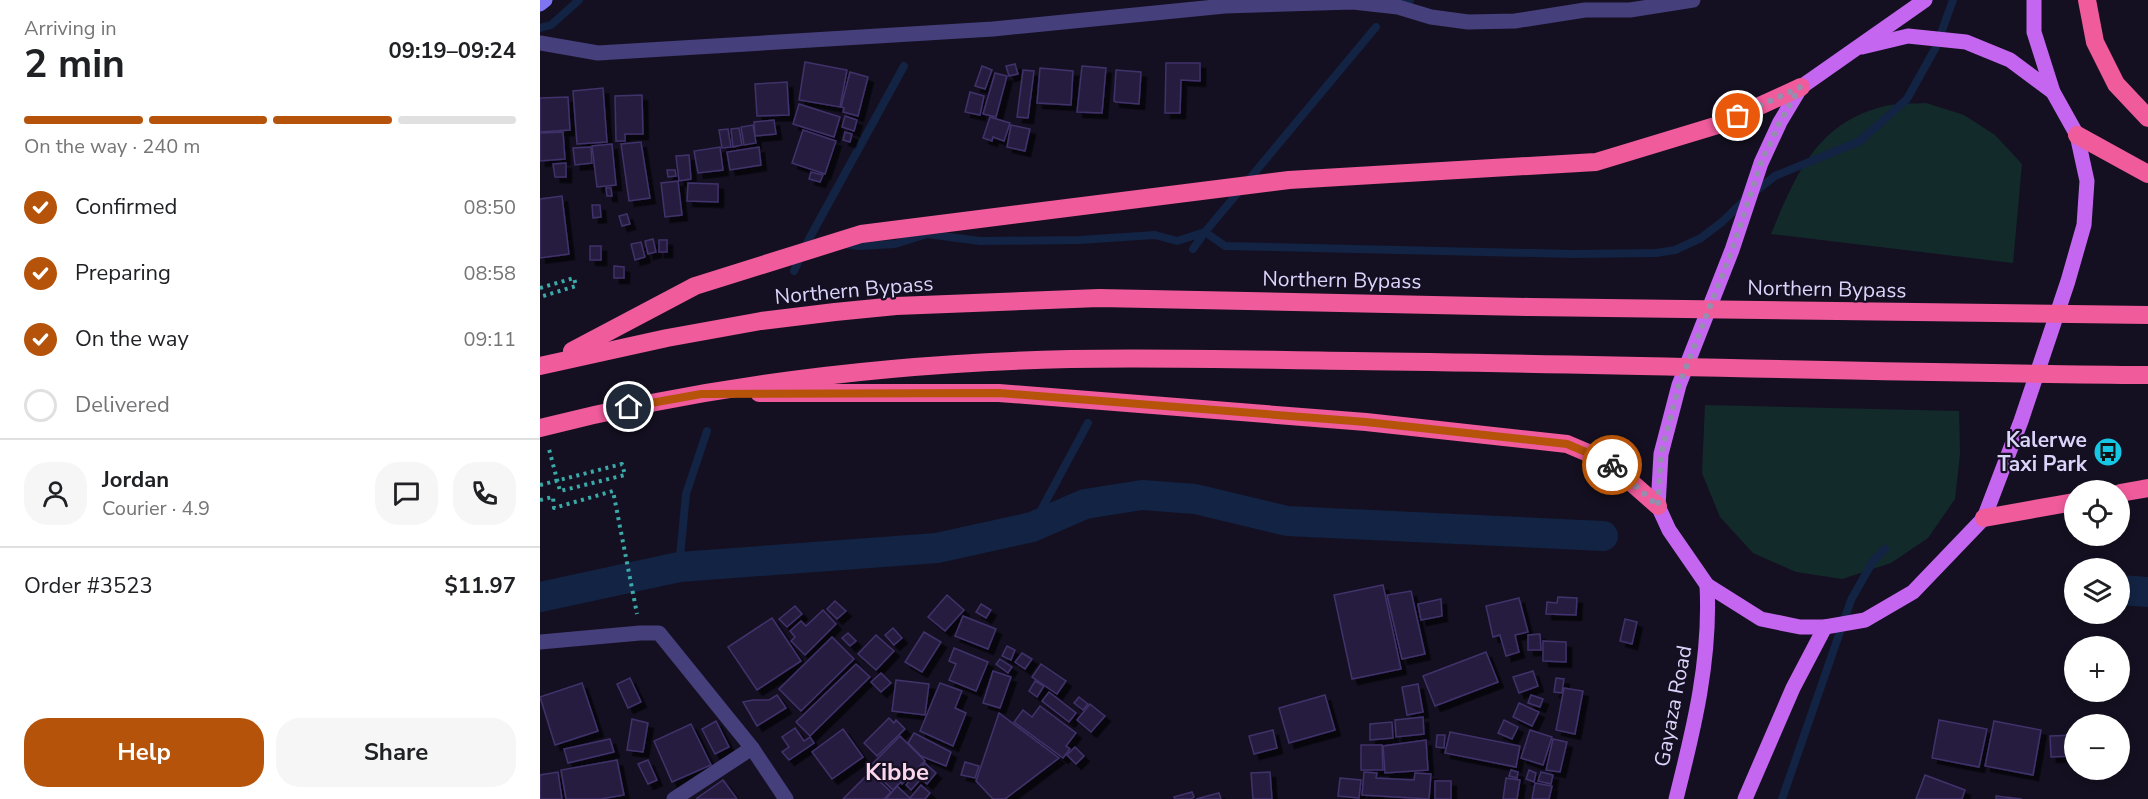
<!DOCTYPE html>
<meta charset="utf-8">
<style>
body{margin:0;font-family:"Nunito Sans",sans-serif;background:#f6f6f6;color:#202124;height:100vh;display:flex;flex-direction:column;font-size:22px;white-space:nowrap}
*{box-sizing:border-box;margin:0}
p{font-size:20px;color:#757577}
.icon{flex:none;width:33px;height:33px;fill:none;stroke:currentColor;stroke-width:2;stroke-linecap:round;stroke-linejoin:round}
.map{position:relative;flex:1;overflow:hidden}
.panel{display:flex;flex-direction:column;background:#fff;width:540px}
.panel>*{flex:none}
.controls{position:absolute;left:1524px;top:480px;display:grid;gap:12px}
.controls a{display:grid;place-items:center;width:66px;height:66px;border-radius:50%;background:#fff;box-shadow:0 3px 9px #0003;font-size:30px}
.pin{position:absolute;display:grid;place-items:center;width:51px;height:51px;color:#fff;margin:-26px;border:3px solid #fff;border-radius:50%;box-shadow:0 2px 6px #0007}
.courier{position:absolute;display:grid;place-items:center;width:60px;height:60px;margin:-30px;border:4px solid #b45309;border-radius:50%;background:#fff;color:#222;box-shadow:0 2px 8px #0007}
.headline em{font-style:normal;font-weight:700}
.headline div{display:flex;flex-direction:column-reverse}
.headline{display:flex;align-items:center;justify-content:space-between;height:102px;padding:0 24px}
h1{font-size:39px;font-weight:700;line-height:45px}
.bar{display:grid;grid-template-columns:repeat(4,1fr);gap:9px 6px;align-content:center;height:72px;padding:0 24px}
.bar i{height:8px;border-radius:4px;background:#e0e0e0}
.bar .active{background:#b45309}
.bar p{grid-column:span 4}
.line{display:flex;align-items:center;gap:15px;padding:0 24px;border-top:2px solid #e0e0e0}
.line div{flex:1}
.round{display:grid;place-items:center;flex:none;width:63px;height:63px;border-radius:24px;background:#f6f6f6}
ol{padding:0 24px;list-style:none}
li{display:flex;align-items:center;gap:18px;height:66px}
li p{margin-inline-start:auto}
li .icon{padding:6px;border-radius:50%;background:#b45309;color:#fff;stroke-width:4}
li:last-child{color:#757577}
li i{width:33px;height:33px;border:3px solid #e0e0e0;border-radius:50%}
.button{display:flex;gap:12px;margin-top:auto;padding:12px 24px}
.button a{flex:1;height:69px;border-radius:24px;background:#b45309;color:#fff;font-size:24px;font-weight:700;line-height:69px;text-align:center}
.button a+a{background:#f6f6f6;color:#202124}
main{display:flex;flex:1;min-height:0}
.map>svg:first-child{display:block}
.green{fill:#132a2b}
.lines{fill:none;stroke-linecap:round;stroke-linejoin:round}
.stream{stroke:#122343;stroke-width:8}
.canal{stroke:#122343;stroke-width:30}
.building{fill:#271e41;stroke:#40326a;stroke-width:1.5;filter:url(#shadow)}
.path{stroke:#3aa9a8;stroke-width:4;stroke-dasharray:3 4.5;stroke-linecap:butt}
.street{stroke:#453f7c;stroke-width:15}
.secondary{stroke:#7e75f2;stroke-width:15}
.primary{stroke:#c466f0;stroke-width:15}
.highway{stroke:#ef5b9b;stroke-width:18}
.done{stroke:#958faf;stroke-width:6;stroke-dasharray:0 10.8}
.route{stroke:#b45309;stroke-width:8}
.labels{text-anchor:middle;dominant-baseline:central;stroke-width:4.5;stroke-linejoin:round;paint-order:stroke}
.street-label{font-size:21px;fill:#dbd4fb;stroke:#141021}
.poi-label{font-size:21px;font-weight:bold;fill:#dbd4fb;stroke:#141021;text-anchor:end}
.quarter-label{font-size:24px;font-weight:bold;fill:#fbd6ec;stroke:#141021}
</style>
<main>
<section class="panel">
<div class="headline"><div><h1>2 min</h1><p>Arriving in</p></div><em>09:19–09:24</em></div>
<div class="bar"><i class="active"></i><i class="active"></i><i class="active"></i><i></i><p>On the way · 240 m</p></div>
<ol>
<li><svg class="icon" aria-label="check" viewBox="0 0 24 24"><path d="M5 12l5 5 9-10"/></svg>Confirmed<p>08:50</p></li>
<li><svg class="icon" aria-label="check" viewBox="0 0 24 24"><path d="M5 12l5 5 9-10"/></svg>Preparing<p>08:58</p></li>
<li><svg class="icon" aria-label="check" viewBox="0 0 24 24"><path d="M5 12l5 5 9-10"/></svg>On the way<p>09:11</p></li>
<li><i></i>Delivered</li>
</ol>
<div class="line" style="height:108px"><a class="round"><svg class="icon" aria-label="person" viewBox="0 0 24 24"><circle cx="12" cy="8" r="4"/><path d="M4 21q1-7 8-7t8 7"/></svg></a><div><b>Jordan</b><p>Courier · 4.9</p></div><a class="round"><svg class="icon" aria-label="chat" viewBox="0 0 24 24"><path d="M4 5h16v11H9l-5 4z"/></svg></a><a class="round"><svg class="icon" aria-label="phone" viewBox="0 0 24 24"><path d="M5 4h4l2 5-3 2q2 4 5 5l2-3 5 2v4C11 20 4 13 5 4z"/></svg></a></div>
<div class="line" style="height:78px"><div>Order #3523</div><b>$11.97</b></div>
<div class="button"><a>Help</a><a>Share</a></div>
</section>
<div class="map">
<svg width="1608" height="799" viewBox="0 0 1608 799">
<defs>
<filter id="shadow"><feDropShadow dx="5.5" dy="5.5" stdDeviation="0" flood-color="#0009"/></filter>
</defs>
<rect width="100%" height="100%" fill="#141021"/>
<!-- green -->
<g class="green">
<path d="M1386 103 1424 115 1455 135 1482 164 1473 263 1231 234C1256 175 1276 123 1345 106 1357 103 1373 104 1386 103Z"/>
<path d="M1165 405 1419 411 1420 454 1415 499 1388 538 1351 563 1302 579 1256 572 1213 553 1180 517 1162 473Z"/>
</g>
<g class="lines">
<!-- stream -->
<g class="stream">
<path d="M863 0H870"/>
<path d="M0 28 11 25 39 0"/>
<path d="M305 244 319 246 355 244 387 234 440 241 539 240 615 235 637 241 665 232 685 246 1033 254 1116 253 1135 250 1161 238 1182 222 1208 197 1235 176 1320 141 1367 99 1396 47 1413 0"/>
<path d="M653 249 665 232 836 27"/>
<path d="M254 271 269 239 364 66"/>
<path d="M492 527 548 423"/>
<path d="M139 567 146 494 167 431"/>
<path d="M1242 799 1311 600 1333 561 1345 549"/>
</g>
<!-- canal -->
<g class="canal">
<path d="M1580 590 1608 592"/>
<path d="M0 597 139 567 397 548 492 527 545 504 602 495 655 499 747 521 1063 536"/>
</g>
</g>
<!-- building -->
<g class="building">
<path d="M265 62 307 70 300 107 259 100Z"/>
<path d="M626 63H660V81L641 80 640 113H625Z"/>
<path d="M475 64 478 74 469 76 466 66Z"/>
<path d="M442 66 452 70 445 89 435 86Z"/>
<path d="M542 66 566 68 562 113 537 112Z"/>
<path d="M500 68 533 71 531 105 497 103Z"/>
<path d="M483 70 494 71 488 118 477 117Z"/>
<path d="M576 70 601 72 599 104 576 102 574 101Z"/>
<path d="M310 72 328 77 318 116 303 112 304 108 301 107Z"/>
<path d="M455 73 467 76 456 117 443 114Z"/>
<path d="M247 82 249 115 217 116 215 84Z"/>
<path d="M63 88 67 142 37 144 33 91Z"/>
<path d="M430 92 444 96 440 115 425 112Z"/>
<path d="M102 95 103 134H85V141H76L75 96Z"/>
<path d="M28 97 30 130 0 132V98Z"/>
<path d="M259 104 300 117 294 137 253 124Z"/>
<path d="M305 116 317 120 314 131 302 127Z"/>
<path d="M450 117 470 123 464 141 453 137 452 141 443 138Z"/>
<path d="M234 120 236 134 215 136 214 122Z"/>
<path d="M213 125 216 143 204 145 201 127Z"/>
<path d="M471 125 490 129 485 151 467 147Z"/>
<path d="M199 128 202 145 193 147 191 129Z"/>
<path d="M188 129 191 147 182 148 179 130Z"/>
<path d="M263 130 296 141 285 174 252 163Z"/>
<path d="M23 132 25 159 0 161V133Z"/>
<path d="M305 132 312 134 310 142 303 140Z"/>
<path d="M101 142 110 198 89 201 81 144Z"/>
<path d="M72 144 76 185 57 187 52 146Z"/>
<path d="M51 147 52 163 35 165 33 148Z"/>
<path d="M180 147 183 170 158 173 154 151Z"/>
<path d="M219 147 221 165 190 170 187 152Z"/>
<path d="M149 155 151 179 139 181 136 156Z"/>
<path d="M26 163V177H15L13 164Z"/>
<path d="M127 170H135L136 176 128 177Z"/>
<path d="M271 172 283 175 280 182 269 179Z"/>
<path d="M138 181 142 215 125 217 121 183Z"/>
<path d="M148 183 178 184V202L147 201Z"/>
<path d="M66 188H71L72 196H67Z"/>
<path d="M22 196 29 254 0 258V199Z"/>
<path d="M52 205H60L61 217 53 218Z"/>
<path d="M87 214 90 224 82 226 79 216Z"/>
<path d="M113 239 116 252 108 254 105 241Z"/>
<rect x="119" y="240" width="8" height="12"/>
<path d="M101 242 105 257 95 260 91 244Z"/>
<rect x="50" y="246" width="11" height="14"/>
<path d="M74 266 84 267V278H74Z"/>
<path d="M843 585 861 669 812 679 794 595Z"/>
<path d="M871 591 885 654 862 659 847 595Z"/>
<path d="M407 595 424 610 405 631 388 617Z"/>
<path d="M1018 597 1037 598 1036 615 1006 614 1007 602 1017 603Z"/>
<path d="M979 598 988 632 975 635 979 652 966 656 960 635 953 637 946 606Z"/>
<path d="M901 599 902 616 881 620 878 604Z"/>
<path d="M295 601 306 611 297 619 287 609Z"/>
<path d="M441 604 451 610 446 618 436 612Z"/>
<path d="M255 606 262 614 247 627 239 619Z"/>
<path d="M283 610 296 624 265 655 251 641 255 637 250 631 261 621 266 626Z"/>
<path d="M423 616 456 629 448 649 415 636Z"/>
<path d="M232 618 261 661 217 690 188 647Z"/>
<path d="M1085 619 1097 622 1092 644 1080 641Z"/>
<path d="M353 628 362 638 354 645 345 635Z"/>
<path d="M384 632 401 642 382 672 365 662Z"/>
<path d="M308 633 316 641 310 646 302 638Z"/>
<path d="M1000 634 1001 650H988V635Z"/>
<path d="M336 635 354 651 336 670 318 654Z"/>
<path d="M292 637 314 659 261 711 239 689Z"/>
<path d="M1003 641 1026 642V662L1003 661Z"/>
<path d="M467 646 475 650 471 660 462 656Z"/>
<path d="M414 648 448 662 436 691 409 680 416 664 409 661Z"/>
<path d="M946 652 958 682 895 706 883 676Z"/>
<path d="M482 653 492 659 485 669 475 662Z"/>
<path d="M460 659 472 667 468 673 456 664Z"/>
<path d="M316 664 330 677 270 736 256 722Z"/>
<path d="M501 664 526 681 517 694 492 677Z"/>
<path d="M453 671 471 677 460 708 443 703Z"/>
<path d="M993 671 998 686 979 693 973 677Z"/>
<path d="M341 673 351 683 341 692 331 682Z"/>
<path d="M90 678 101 702 88 708 77 684Z"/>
<path d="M1016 678 1024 679 1022 693 1014 692Z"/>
<path d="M356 680 389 684 385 715 352 711Z"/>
<path d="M495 681 504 686 497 697 489 691Z"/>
<path d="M42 683 58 731 15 745 0 697Z"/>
<path d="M400 683 422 691 415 708 426 713 413 746 380 731Z"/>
<path d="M878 684 883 712 867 715 862 687Z"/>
<path d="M1024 688 1043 691 1035 734 1016 730Z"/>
<path d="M509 692 536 713 529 722 502 701Z"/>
<path d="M237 695 246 708 217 726 203 702 213 700H229Z"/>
<path d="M785 695 795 730 749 743 739 708Z"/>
<path d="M991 695 1003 699 1000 707 988 703Z"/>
<path d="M539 697 548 704 543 710 534 703Z"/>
<path d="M979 703 999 712 992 726 973 717Z"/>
<path d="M550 704 565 716 551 732 537 720Z"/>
<path d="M500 706 536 733 526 746 530 749 523 758 474 722 483 710 492 717Z"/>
<path d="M459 713 519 758 465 799H453L436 781Z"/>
<path d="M883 717 884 734 856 737 855 720Z"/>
<path d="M349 718 354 723 356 720 365 729 337 756 324 743Z"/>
<path d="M92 719 108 723 103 752 87 750Z"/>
<path d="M964 720 978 727 972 739 958 733Z"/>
<path d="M1399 720 1447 729 1439 767 1392 758Z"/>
<path d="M176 721 189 747 175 754 162 729Z"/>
<path d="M1454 721 1501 730 1493 775 1445 766Z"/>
<path d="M852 722 853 738 830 740V724Z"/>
<path d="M151 724 171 765 132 782 114 741Z"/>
<path d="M255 728 264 741 270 737 274 743 249 760 242 752 249 747 242 737Z"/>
<path d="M303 729 323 757 292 779 272 752Z"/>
<path d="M733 730 737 748 714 754 709 736Z"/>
<path d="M990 730 1012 737 1003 765 981 758Z"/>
<path d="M910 732 980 746 976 767 905 753Z"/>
<path d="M374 733 411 752 406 766 381 756 368 743Z"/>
<path d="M897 735H905L904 748 896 747Z"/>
<path d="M1534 735V756L1511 757 1510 736Z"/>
<path d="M360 736 385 761 362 784 361 782 353 790 329 767Z"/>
<path d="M70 739 74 752 28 763 24 749Z"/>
<path d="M1013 739 1027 742 1020 772 1006 770Z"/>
<path d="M886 740 888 770 845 773 843 746Z"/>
<path d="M821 745H842L843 770H821Z"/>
<path d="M535 747 544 756 536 764 527 755Z"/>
<path d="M77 760 84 795 61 799H26L21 770Z"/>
<path d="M108 760 117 780 108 784 98 764Z"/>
<path d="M425 762 439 766 435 778 421 775Z"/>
<path d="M385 763 396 773 387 784 381 779 371 790 366 785Z"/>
<path d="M971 770 978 772 977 778 969 776Z"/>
<path d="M989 770 996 773 994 782 986 779Z"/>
<path d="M18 772 22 799H0V775Z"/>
<path d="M330 772 351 792 344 799H303Z"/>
<path d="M730 772 732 799H713L711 773Z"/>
<path d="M824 772 837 773 836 778 874 780 875 773 891 774 889 799 822 795Z"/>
<path d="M1001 772 1013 775 1011 784 998 781Z"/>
<path d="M1385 775 1425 790 1422 799H1376Z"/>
<path d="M800 778 821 780 819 798 798 796Z"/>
<path d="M966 778 980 780 977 799H963Z"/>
<path d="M183 780 197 799H158L157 798Z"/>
<rect x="895" y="781" width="16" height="18"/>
<path d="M995 783 1012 786 1009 799H992Z"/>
<path d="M381 785 390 793 385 799H346L357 786 370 798Z"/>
<path d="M652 792 654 797 651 799H635L634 797Z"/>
<path d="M679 793 681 799H656Z"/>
<path d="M1456 796 1482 799H1456Z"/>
</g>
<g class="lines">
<!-- path -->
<g class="path">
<path d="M0 288 34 278 36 286 0 297"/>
<path d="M0 485 82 464 85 475 20 491 9 449"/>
<path d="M0 500 13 497 14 508 73 491 97 614"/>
</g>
<!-- street -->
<g class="street">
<path d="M0 43 58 53 453 29 685 6 813 2 858 7 891 17 928 22 975 21 1045 10H1090L1153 0"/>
<path d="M0 642 100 633H119L212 748 246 799"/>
<path d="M134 799 212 748"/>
</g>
<!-- secondary -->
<path class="secondary" d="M0 4 5 0"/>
<!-- primary -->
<g class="primary">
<path d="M1385 0 1261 87 1240 122 1221 163 1192 250 1139 385 1121 454 1118 506 1129 530 1167 585 1221 619 1260 627H1285L1325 620 1373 592 1444 518 1481 421 1528 281 1544 225 1547 181 1537 135 1513 92 1494 32V0"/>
<path d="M1322 47 1368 36 1426 42 1470 60 1513 92"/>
<path d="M1136 799C1154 728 1171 659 1167 585"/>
<path d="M1205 799 1253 688 1285 627"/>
</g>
<!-- highway -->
<g class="highway">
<path d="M1547 0 1555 42 1576 84 1608 118"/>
<path d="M1537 135 1608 174"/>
<path d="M32 351 155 286 321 234 749 180 1056 162 1178 125 1261 87"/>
<path d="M0 366 127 338 221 321 295 312 356 306 559 298 990 307 1608 315"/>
<path d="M219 393H459L826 422 1027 444 1067 461 1118 506"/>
<path d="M0 428C173 384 351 363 530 359 624 357 719 360 813 361 1078 364 1343 373 1608 375"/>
<path d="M1580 493 1608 488"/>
<path d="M1444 518 1534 502"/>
</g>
</g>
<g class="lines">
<!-- done -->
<path class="done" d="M1072 465 1118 506 1121 454 1139 385 1192 250 1221 163 1240 122 1260 87 1198 116"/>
<!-- route -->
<path class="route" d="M89 407 161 394 459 393 826 422 1027 444 1067 461 1072 465"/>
</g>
<!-- icons -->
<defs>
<g id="bus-disc" transform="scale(1.5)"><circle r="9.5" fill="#16c6e5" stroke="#141021"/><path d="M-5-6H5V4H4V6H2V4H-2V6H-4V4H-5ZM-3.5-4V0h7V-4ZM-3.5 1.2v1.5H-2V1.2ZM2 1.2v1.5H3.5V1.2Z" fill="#111"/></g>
</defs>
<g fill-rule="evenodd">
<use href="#bus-disc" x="1568" y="452"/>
</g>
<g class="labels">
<!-- street labels -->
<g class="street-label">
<text transform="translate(802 280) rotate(1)">Northern Bypass</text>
<text transform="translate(1287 289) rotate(1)">Northern Bypass</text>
<text transform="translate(314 290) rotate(-5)">Northern Bypass</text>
<text transform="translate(1133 706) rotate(-79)">Gayaza Road</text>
</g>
<!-- poi labels -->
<g class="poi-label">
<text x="1547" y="440">Kalerwe<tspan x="1547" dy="24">Taxi Park</tspan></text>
</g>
<!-- quarter labels -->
<g class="quarter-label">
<text x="357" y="772">Kibbe</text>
</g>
</g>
</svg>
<div class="controls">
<a><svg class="icon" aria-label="locate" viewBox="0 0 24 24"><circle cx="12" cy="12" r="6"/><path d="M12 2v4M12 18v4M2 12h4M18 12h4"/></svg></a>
<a><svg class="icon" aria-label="layers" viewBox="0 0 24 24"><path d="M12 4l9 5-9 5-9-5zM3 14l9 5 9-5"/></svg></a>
<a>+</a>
<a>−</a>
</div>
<div class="pin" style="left:1198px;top:116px;background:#ea580c"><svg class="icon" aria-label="bag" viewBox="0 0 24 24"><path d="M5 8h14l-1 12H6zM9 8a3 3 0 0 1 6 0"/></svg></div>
<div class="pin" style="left:89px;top:407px;background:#1f2937"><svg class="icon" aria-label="home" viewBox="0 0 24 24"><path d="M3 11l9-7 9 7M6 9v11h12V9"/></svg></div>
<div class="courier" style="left:1072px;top:465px"><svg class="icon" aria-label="bike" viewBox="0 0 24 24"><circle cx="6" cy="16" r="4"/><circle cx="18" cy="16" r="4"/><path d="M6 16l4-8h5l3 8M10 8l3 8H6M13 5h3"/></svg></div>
</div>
</main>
